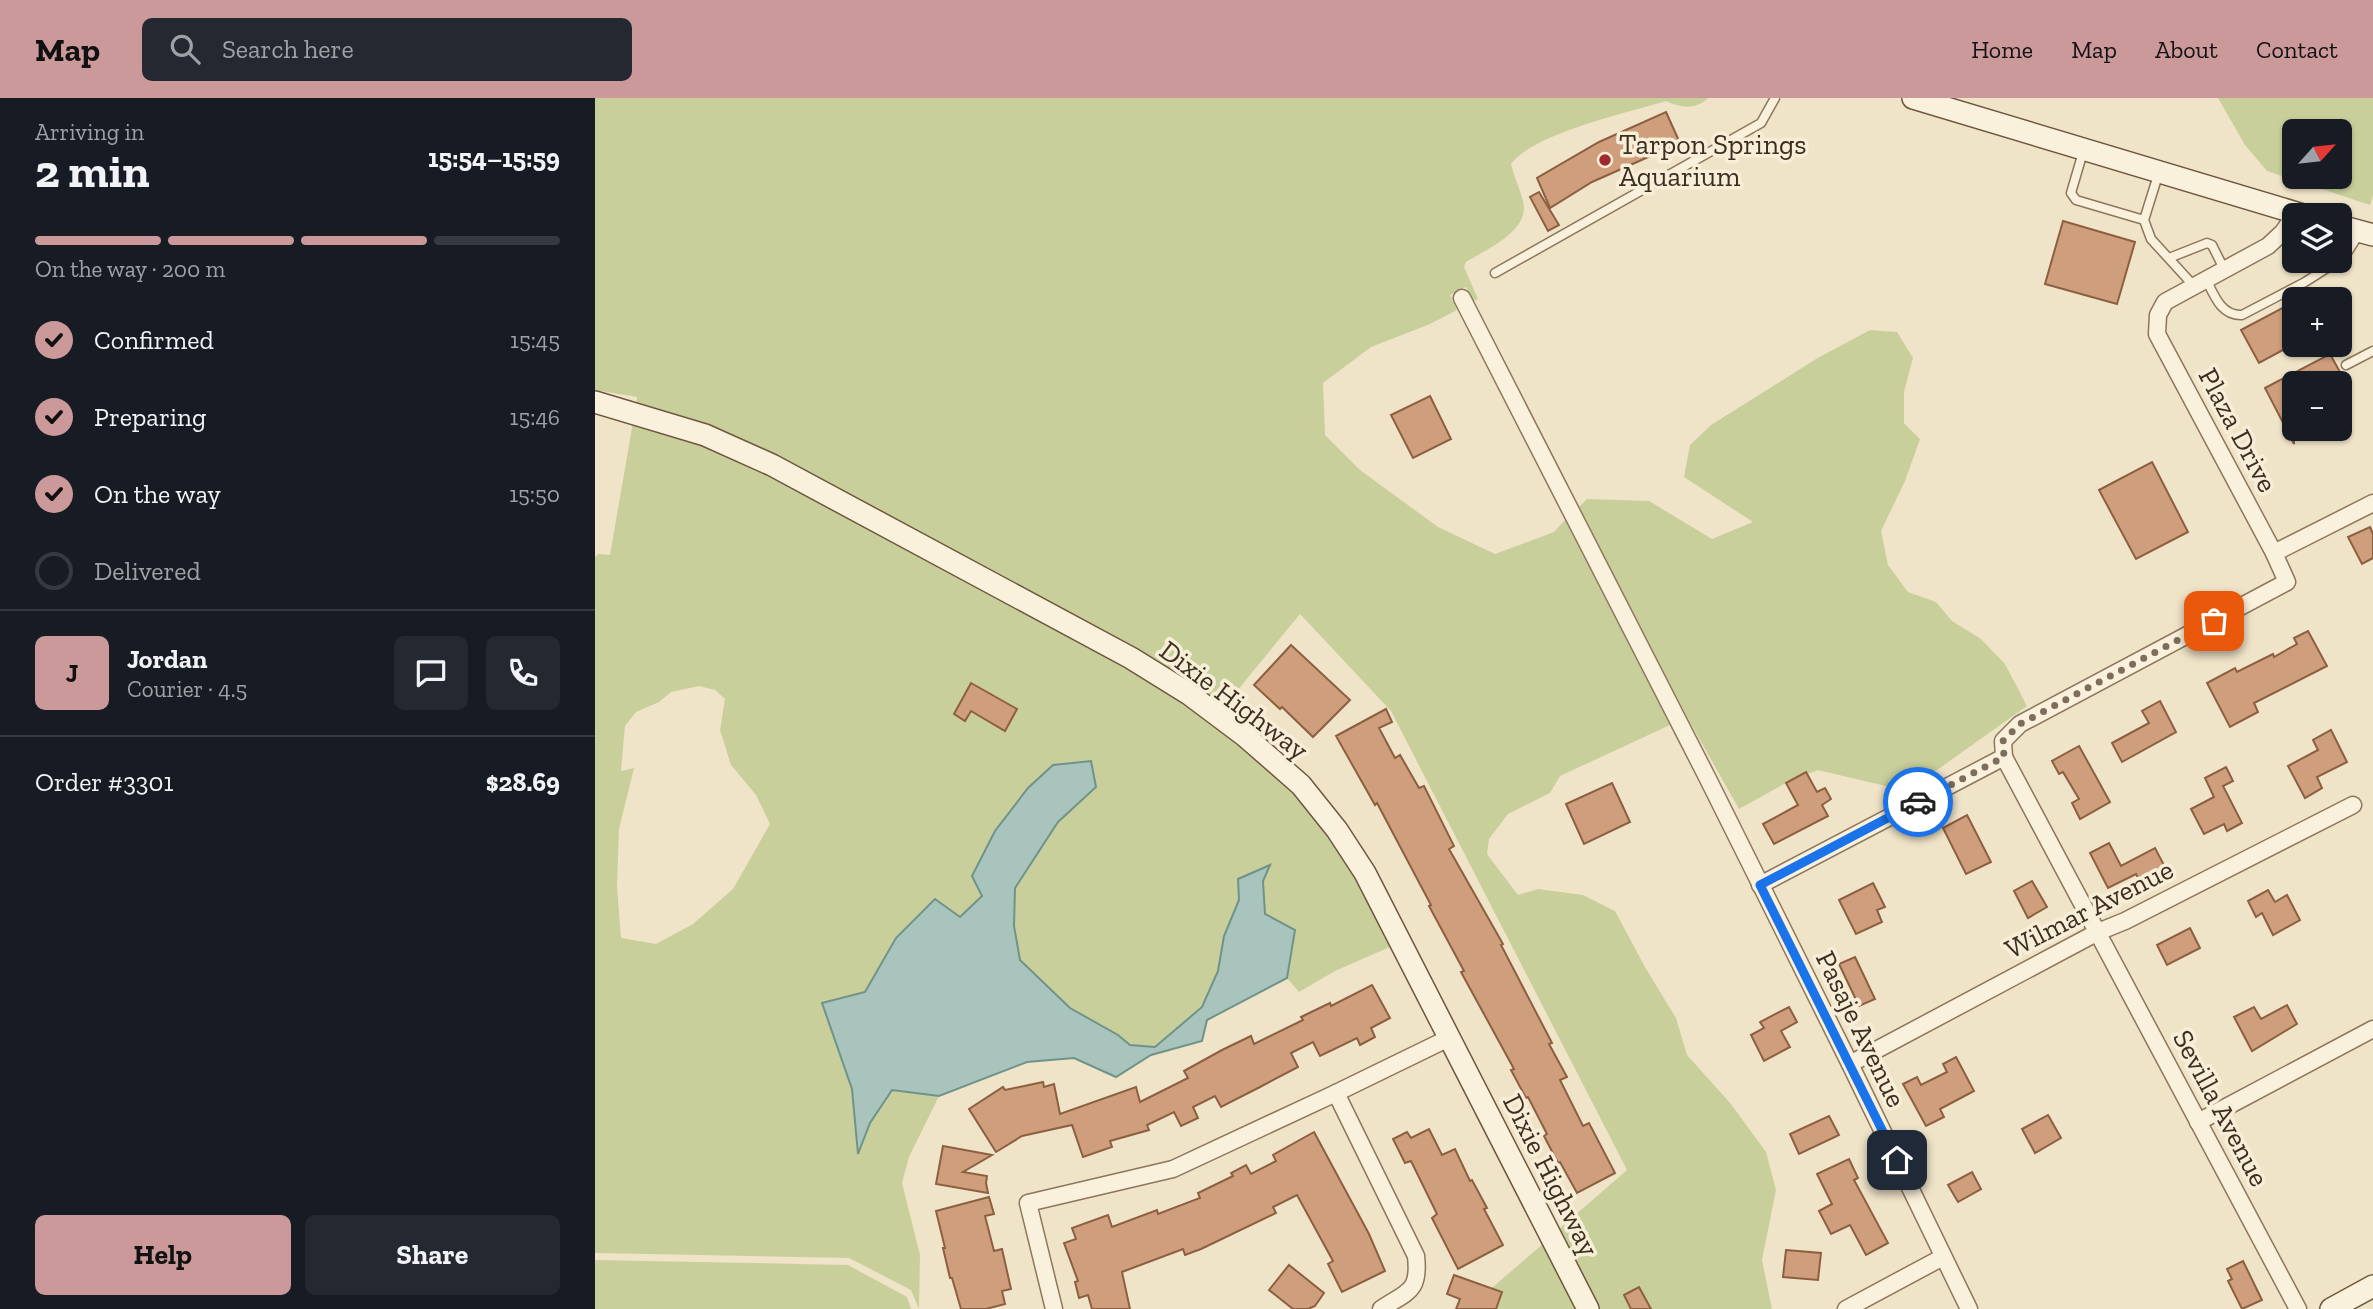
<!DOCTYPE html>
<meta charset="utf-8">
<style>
body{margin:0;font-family:"Zilla Slab",serif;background:#242831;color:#f1f3f6;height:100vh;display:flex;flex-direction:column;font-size:26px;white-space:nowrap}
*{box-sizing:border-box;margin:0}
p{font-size:23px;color:#9ea1a6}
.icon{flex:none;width:38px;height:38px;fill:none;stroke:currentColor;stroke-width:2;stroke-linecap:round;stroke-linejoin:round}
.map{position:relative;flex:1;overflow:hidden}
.panel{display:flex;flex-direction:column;background:#171b24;width:595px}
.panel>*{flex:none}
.needle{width:46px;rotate:63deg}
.buttons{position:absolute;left:1687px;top:21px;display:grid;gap:14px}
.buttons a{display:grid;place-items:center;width:70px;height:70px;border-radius:10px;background:#171b24;box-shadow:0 2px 5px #0004;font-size:35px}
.pin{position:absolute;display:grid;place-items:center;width:60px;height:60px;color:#fff;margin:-30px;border-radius:14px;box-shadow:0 4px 10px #0006}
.courier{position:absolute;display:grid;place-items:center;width:70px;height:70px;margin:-35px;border:5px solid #1a73e8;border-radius:50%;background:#fff;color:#222;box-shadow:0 2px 9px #0007}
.summary em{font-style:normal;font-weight:700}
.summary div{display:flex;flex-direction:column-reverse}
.summary{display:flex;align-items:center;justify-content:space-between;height:119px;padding:0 35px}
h1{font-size:46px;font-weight:700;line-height:52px}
.bar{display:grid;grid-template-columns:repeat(4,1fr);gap:10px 7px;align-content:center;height:84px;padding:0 35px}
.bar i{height:9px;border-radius:5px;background:#363941}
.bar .current{background:#cc999b}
.bar p{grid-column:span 4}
.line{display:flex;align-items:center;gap:18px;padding:0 35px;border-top:2px solid #363941}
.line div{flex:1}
.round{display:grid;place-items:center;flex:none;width:74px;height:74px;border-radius:10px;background:#242831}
ol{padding:0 35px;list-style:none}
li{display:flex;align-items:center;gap:21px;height:77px}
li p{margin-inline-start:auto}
li .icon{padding:7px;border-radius:50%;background:#cc999b;color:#111;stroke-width:4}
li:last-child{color:#9ea1a6}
li i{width:38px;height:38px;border:4px solid #363941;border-radius:50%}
.action{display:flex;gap:14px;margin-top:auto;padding:14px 35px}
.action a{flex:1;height:80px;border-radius:10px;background:#cc999b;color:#111;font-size:28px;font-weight:700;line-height:80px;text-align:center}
.action a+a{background:#242831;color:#f1f3f6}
header{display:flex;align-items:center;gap:42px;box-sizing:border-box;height:98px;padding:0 35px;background:#cc999b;color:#111}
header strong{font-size:33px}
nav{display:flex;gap:38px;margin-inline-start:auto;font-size:24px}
.search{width:490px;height:63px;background:#242831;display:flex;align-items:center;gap:18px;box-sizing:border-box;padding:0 24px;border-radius:10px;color:#9ea1a6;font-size:26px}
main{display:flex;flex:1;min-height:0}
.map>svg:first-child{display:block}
.green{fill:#c9cf9b;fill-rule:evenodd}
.water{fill:#a9c4bc;stroke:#6f938a;stroke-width:2}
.building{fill:#cf9f7d;stroke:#8d5f41;stroke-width:2}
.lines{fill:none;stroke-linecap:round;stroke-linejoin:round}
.lane-casing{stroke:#8d765c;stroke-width:11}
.street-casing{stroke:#8d765c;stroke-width:19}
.secondary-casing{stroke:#6f573f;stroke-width:24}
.lane{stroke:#faf1dc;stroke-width:8}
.street{stroke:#faf1dc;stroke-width:16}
.secondary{stroke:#faf1dc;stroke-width:21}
.done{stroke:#7c6e5b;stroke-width:7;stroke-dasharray:0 12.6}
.route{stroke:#1a73e8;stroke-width:9}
.poi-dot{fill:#9e2a2b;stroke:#f7eed8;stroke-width:2.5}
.labels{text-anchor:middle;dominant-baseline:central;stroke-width:7;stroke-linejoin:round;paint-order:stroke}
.poi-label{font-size:28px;fill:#3d2e20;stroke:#f7eed8;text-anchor:start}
.street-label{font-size:28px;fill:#3d2e20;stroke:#f7eed8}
</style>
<header>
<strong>Map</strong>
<div class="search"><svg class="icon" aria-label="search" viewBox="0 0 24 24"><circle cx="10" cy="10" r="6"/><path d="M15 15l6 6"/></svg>Search here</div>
<nav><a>Home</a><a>Map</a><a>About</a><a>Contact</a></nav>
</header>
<main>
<section class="panel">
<div class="summary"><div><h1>2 min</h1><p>Arriving in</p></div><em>15:54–15:59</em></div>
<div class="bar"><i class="current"></i><i class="current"></i><i class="current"></i><i></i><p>On the way · 200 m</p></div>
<ol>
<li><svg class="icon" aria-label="check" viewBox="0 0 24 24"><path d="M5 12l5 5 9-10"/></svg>Confirmed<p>15:45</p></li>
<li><svg class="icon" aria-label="check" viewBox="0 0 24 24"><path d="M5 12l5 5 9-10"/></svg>Preparing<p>15:46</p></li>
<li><svg class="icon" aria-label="check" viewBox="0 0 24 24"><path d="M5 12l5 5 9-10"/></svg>On the way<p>15:50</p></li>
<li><i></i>Delivered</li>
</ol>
<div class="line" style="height:126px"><b class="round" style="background:#cc999b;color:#111">J</b><div><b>Jordan</b><p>Courier · 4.5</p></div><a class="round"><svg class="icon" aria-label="chat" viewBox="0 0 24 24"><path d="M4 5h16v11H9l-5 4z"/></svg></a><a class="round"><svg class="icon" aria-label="phone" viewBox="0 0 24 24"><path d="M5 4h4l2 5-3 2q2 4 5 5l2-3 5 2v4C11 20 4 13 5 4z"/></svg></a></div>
<div class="line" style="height:91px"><div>Order #3301</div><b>$28.69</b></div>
<div class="action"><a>Help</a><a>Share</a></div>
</section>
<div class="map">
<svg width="1778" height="1211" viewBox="0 0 1778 1211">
<rect width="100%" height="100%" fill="#f0e4c8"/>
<!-- green -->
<g class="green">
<path d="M0 0H1113C1101 12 1085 10 1071 3 1032 15 939 35 916 66 919 79 925 91 928 103 936 133 892 151 871 164L869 169 883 201 879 203 871 189 855 197 862 212 835 226 776 249 728 285 730 337 765 372 843 429 900 456 959 434 970 422 1075 627 965 678 955 695 913 716 894 741 892 756 923 797 943 791 988 797 1020 813 1050 869 1081 920 1092 957 1136 1006 1171 1054 1181 1092 1167 1162 1177 1211H1003L963 1132 1032 1072 796 613 705 516 628 610 41 307 42 299 0 292Z"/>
<path d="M1623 0H1778V97L1775 107 1672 73 1650 47ZM1699 33H1745V79H1699Z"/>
<path d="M1275 232 1302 234 1318 260 1309 294V325L1325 341 1310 383 1286 433 1293 467 1313 494 1341 504 1357 523 1386 541 1410 566 1432 608 1335 677 1299 690 1223 672 1196 682 1144 711 1092 619 984 409 992 401 1054 403 1117 441 1158 424 1089 379 1095 347 1116 327 1221 261Z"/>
<path d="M38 324 106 345 172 375 531 568C607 614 686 667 737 741 760 775 778 812 797 848L740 873 704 894 692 880 700 832 670 816 668 783 675 768 643 781 644 802 629 838 623 873 607 909 560 949 535 947 523 937 475 910 425 862 419 828 420 790 463 724 501 688 377 778 387 798 365 819 301 840 270 894 227 905 257 991 263 1054 275 1025 297 992 344 998 314 1059 307 1085 325 1157 324 1211 316 1192 254 1160 0 1155V459L3 456 15 457ZM104 588 120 592 130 601 125 632 136 667 161 697 175 726 138 791 98 826 61 846 26 840 22 789 24 731 39 670 26 673 30 628 41 614 64 604 76 594Z"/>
<path d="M949 1145 982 1211H883L885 1200Z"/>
<path d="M0 1162 253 1167 312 1199 316 1211H0Z"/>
</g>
<!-- water -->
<path class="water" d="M496 663 501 689 463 724 420 790 419 828 425 862 475 910 523 937 535 947 560 949 607 909 623 873 629 838 644 802 643 781 675 767 668 783 670 816 700 832 692 880 612 922 607 943 556 957 521 979 479 960 432 964 344 998 297 992 275 1025 263 1056 257 991 227 905 270 894 301 840 340 801 365 819 387 798 377 778 400 733 433 690 458 667Z"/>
<!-- building -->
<g class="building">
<path d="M1071 14 1085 45 997 84 955 110 942 80 1004 44Z"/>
<path d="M944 94 964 127 953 133 935 99Z"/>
<path d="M1468 123 1540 144 1522 206 1450 186Z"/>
<path d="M1699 204V246L1664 265 1646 232Z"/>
<path d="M1735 256 1751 285H1699V346L1670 290Z"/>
<path d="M835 298 856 341 818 360 796 317Z"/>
<path d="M1557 364 1593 434 1541 461 1504 392Z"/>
<path d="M1775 429 1778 436V460L1767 466 1753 439Z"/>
<path d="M1713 533 1732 568 1659 605 1663 614 1635 629 1612 585 1640 570 1642 574 1678 556 1679 559 1702 546 1699 540Z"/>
<path d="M696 547 755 602 718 639 687 609 685 611 659 587Z"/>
<path d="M376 585 422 611 410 633 376 613 370 623 359 616Z"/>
<path d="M1565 603 1581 634 1527 664 1517 645 1554 625 1547 613Z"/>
<path d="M791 611 797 624 784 630 800 660 805 657 824 690 829 688 859 748 854 751 908 846 906 847 957 945 954 946 972 979 965 982 988 1028 994 1025 1020 1075 982 1095 965 1064 963 1065 949 1038 952 1036 933 999 931 1000 916 972 919 971 866 874 869 873 834 808 836 807 782 705 780 707 741 638Z"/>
<path d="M1736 632 1752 664 1722 679 1727 690 1710 700 1693 668 1723 652 1718 642Z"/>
<path d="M1484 648 1515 704 1485 721 1477 705 1484 701 1468 674 1464 676 1457 663Z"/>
<path d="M1631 669 1638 683 1628 688 1647 725 1632 733 1629 726 1609 736 1596 711 1619 699 1610 680Z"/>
<path d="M1211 674 1222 694 1230 690 1236 701 1227 707 1233 718 1179 746 1168 726 1203 707 1191 685Z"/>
<path d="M1017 685 1035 724 989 746 971 706Z"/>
<path d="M1372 717 1396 764 1371 776 1348 730Z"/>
<path d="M1514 745 1526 768 1560 750 1570 769 1544 782 1541 776 1513 790 1495 755Z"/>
<path d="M1437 783 1452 809 1433 820 1419 793Z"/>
<path d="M1278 785 1290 809 1282 812 1287 824 1261 836 1244 802Z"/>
<path d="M1673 792 1680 804 1692 797 1705 822 1678 837 1667 815 1661 819 1653 803Z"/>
<path d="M1595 830 1605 850 1572 867 1562 847Z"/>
<path d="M1260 859 1280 901 1264 908 1244 866Z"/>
<path d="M777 887 795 920 776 930 780 939 765 947 762 940 725 958 718 944 696 955 703 969 665 989 626 1009 620 998 598 1009 603 1020 586 1028 579 1014 552 1027 554 1032 515 1043 517 1049 488 1059 477 1027 427 1038 401 1054 374 1011 408 989 410 992 448 984 449 989 459 986 465 1016 541 989 545 1004 593 980 589 973 627 952 656 938 659 946 708 922 706 919 735 905 736 908Z"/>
<path d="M1692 907 1702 926 1657 953 1639 919 1659 909 1666 921Z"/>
<path d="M1194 909 1202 924 1186 933 1195 949 1169 963 1156 937 1169 930 1165 924Z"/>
<path d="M1361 959 1379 993 1345 1011 1349 1019 1331 1028 1308 986 1322 979 1326 987 1352 974 1348 966Z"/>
<path d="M1453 1017 1466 1040 1440 1055 1427 1031Z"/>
<path d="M1234 1018 1244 1037 1204 1056 1195 1036Z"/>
<path d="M834 1031 847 1057 860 1051 875 1083 877 1082 892 1110 889 1111 908 1147 863 1171 837 1120 842 1116 816 1063 810 1065 798 1041 812 1034 816 1040Z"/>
<path d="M719 1034 774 1136 790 1173 747 1194 733 1166 738 1163 702 1097 678 1109 681 1115 606 1151 590 1157 588 1151 527 1174 535 1211H497L493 1197 484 1200 480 1184 483 1183 469 1145 481 1141 477 1130 513 1117 517 1129 562 1112 563 1116 605 1100 603 1095 638 1078 636 1075 651 1067 656 1076 681 1063 678 1057Z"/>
<path d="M348 1048 397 1057 368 1074 392 1078 391 1085 393 1095 341 1086Z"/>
<path d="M1254 1061 1263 1080 1259 1082 1293 1145 1271 1157 1255 1127 1236 1136 1224 1113 1237 1106 1222 1076Z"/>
<path d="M1377 1074 1386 1091 1363 1104 1353 1087Z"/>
<path d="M394 1099 399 1116 390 1118 399 1153 407 1151 416 1191 407 1193 410 1206 391 1211H366L357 1180H355L348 1150H350L341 1113Z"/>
<path d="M1191 1152 1226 1155 1223 1182 1188 1179Z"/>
<path d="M1648 1163 1667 1202 1647 1211 1633 1183 1637 1181 1632 1171Z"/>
<path d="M694 1167 729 1195 720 1208 713 1211H698L674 1192Z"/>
<path d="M859 1177 907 1194 901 1211H861L865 1201 852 1196Z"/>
<path d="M1044 1189 1056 1211H1036L1029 1197Z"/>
</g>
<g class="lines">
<!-- lane casing -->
<g class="lane-casing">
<g id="lane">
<path d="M1488 54 1476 95 1481 102 1549 122 1556 141 1599 188"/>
<path d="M1549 122 1564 74"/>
<path d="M1574 160 1612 145 1617 147 1629 171"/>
<path d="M1745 161 1752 155 1764 136"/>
<path d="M900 175 1166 25 1180 0"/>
<path d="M1611 181C1619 197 1626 218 1647 217L1710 184 1743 163"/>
<path d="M1751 267 1778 253"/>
</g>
</g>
<!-- street casing -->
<g class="street-casing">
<g id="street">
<path d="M867 200 1112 679 1255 966 1374 1211"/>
<path d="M1679 455 1778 405"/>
<path d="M1409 659 1703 1211"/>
<path d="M1165 787 1409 659 1408 643 1425 626 1692 484 1679 455 1562 236 1563 217 1570 204 1673 148 1688 134 1701 115"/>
<path d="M1255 966 1503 834 1530 823 1758 707"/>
<path d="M741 995 854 940"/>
<path d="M1603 1024 1778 931"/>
<path d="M459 1211 433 1105 578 1071 741 995 821 1158C825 1194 813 1193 786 1211"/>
<path d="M1251 1211 1348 1159"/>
</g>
</g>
<!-- secondary casing -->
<g class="secondary-casing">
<g id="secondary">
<path d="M1318 0 1708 117"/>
<path d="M1745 128 1778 137"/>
<path d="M0 304 110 337 177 367 536 560 594 596 650 638 706 687 742 732 770 775 993 1211"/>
<path d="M1736 1211 1778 1188"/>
</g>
</g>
<!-- lane -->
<use href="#lane" class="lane"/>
<!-- street -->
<use href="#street" class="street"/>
<!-- secondary -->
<use href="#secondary" class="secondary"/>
</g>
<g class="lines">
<!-- done -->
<path class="done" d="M1323 704 1409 659 1408 643 1425 626 1619 523"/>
<!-- route -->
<path class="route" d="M1302 1062 1165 787 1323 704"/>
</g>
<!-- markers -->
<circle class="poi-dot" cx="1010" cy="62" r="7"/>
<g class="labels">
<!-- poi labels -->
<g class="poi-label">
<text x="1024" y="46">Tarpon Springs<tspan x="1024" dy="32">Aquarium</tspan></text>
</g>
<!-- street labels -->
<g class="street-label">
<text transform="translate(1643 332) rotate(62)">Plaza Drive</text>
<text transform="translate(639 602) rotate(37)">Dixie Highway</text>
<text transform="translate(1494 811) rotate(-27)">Wilmar Avenue</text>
<text transform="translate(1266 931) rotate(64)">Pasaje Avenue</text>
<text transform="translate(1626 1010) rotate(62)">Sevilla Avenue</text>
<text transform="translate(956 1077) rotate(63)">Dixie Highway</text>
</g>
</g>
</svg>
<div class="buttons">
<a><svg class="needle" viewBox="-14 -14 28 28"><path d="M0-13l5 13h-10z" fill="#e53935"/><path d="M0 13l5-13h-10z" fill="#9ea1a6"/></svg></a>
<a><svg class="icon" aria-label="layers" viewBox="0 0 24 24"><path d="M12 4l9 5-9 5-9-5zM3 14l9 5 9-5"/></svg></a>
<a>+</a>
<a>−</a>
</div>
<div class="pin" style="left:1619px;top:523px;background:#ea580c"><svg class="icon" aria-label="bag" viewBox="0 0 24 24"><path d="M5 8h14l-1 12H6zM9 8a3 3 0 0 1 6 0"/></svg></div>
<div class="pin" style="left:1302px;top:1062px;background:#1f2937"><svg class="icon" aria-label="home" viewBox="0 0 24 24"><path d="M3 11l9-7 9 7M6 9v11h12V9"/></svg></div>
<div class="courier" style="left:1323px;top:704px"><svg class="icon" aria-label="car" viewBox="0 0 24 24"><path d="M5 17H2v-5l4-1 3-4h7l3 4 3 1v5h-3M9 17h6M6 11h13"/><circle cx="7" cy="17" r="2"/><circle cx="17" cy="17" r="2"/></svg></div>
</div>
</main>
